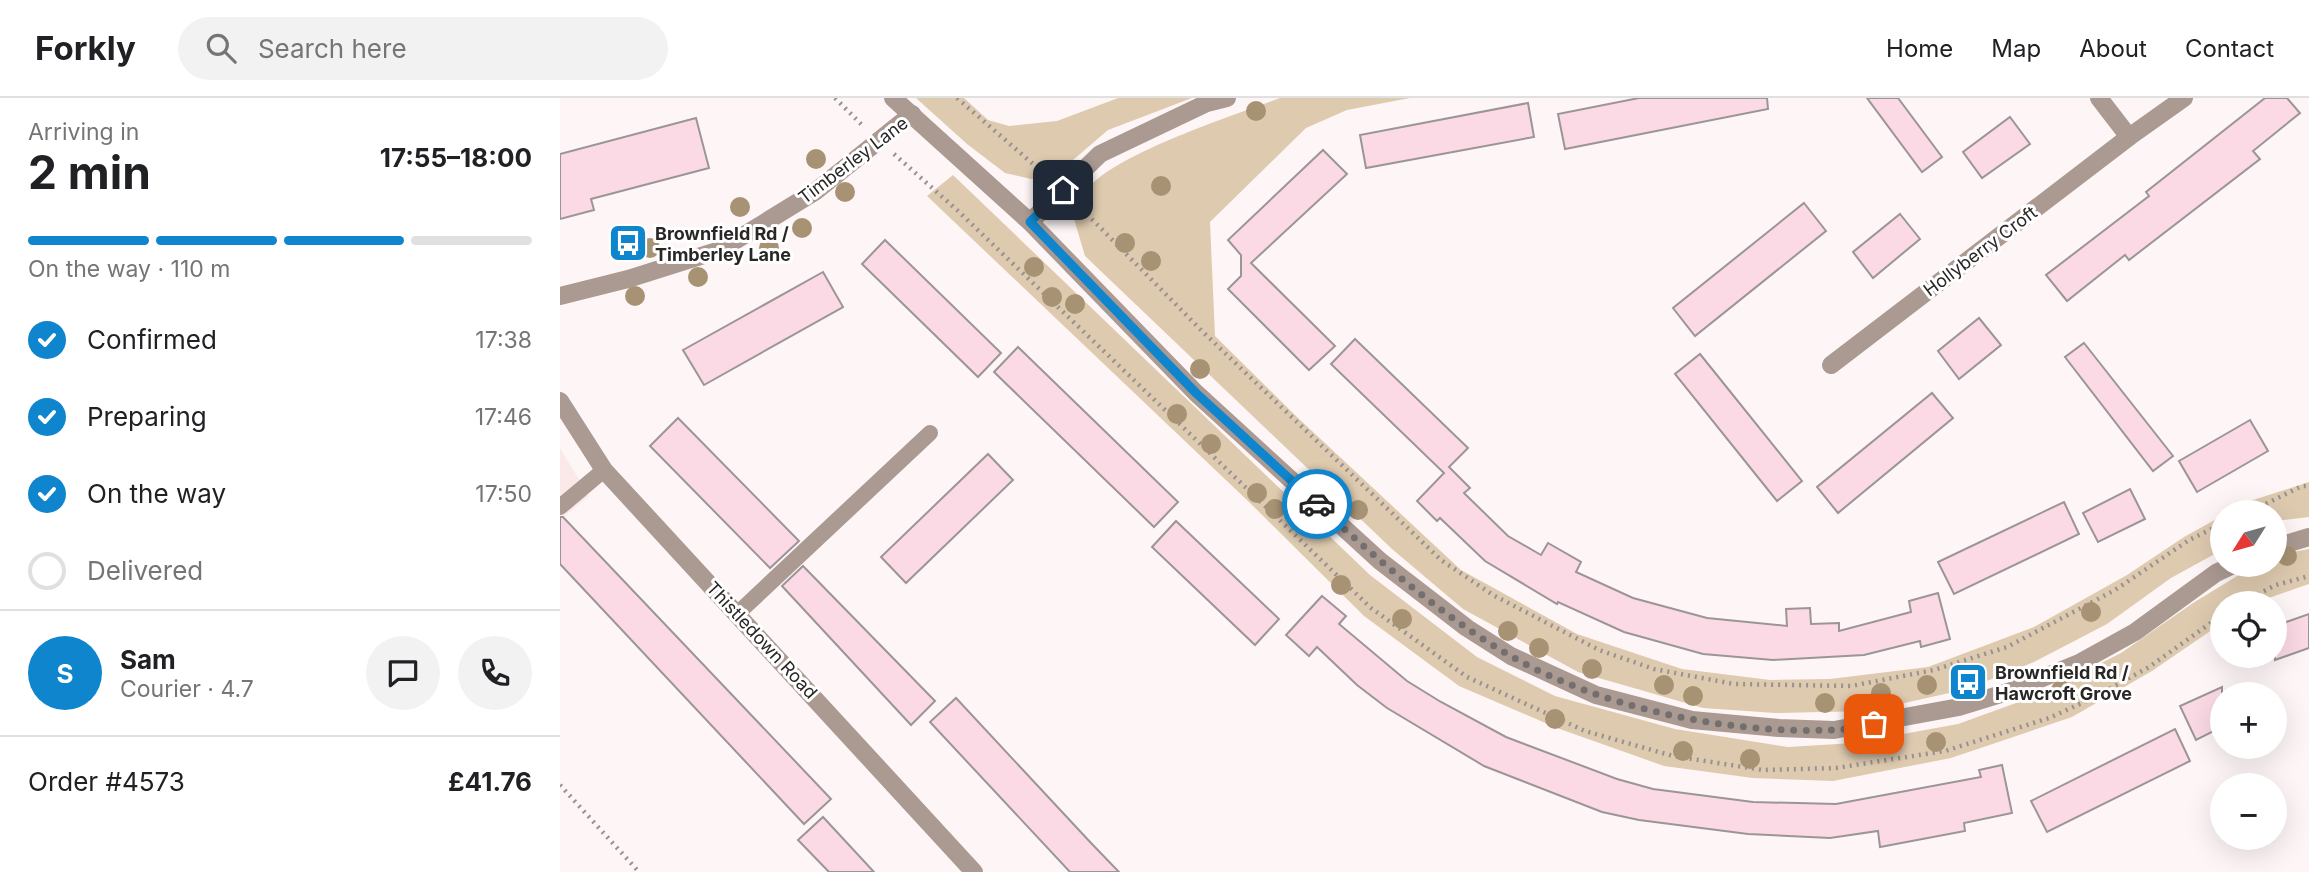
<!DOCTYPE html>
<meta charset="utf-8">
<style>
body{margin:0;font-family:Inter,sans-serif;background:#f2f2f2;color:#202124;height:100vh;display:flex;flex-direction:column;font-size:26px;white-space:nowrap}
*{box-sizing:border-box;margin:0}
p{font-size:23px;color:#757577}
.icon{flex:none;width:38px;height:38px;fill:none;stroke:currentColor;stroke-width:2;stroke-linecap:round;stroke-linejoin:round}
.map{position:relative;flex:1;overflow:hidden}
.side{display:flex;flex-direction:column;background:#fff;width:560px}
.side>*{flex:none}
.needle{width:46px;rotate:233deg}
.buttons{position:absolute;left:1650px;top:402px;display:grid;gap:14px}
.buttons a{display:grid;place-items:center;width:77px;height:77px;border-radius:50%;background:#fff;box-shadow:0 7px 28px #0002;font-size:35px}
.pin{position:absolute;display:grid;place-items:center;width:60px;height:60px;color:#fff;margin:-30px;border-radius:14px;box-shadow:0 4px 10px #0006}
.courier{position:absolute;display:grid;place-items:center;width:70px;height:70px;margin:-35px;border:5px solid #0e85cd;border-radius:50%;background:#fff;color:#222;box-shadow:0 2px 9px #0007}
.overview em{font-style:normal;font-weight:700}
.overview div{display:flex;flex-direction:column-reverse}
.overview{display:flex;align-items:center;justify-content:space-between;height:119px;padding:0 28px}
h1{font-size:46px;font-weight:700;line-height:52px}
.bar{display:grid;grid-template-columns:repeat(4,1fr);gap:10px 7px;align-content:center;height:84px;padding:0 28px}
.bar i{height:9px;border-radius:5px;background:#e0e0e0}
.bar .current{background:#0e85cd}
.bar p{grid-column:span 4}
.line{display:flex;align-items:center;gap:18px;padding:0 28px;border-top:2px solid #e0e0e0}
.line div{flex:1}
.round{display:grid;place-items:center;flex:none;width:74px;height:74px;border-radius:37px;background:#f2f2f2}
ol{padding:0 28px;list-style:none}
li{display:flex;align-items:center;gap:21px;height:77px}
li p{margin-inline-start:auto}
li .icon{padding:7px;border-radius:50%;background:#0e85cd;color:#fff;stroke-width:4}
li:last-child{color:#757577}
li i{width:38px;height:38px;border:4px solid #e0e0e0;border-radius:50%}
header{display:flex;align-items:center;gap:42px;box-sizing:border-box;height:98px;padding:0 35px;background:#fff;border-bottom:2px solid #e0e0e0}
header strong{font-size:33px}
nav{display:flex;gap:38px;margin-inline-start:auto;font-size:24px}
.search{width:490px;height:63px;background:#f2f2f2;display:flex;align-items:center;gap:18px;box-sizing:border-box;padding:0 24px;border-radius:38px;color:#757577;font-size:26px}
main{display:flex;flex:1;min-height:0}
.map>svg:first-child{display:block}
.built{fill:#fae9e8}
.green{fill:#decaaf}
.building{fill:#fbdae6;stroke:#9c9597;stroke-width:2}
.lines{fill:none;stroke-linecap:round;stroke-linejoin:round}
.path{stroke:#979191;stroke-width:4.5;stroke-dasharray:2 5;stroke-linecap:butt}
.lane{stroke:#aa9a92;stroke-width:16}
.street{stroke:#aa9a92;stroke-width:18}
.tree{fill:#a79273}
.done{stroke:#746f6f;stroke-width:7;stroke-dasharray:0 12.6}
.route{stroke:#0e85cd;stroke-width:9}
.labels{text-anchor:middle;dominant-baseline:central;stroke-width:6;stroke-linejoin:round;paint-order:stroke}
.street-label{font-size:18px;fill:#292626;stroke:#fff}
.poi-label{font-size:18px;font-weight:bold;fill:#292626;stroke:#fff;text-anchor:start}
</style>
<header>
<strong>Forkly</strong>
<div class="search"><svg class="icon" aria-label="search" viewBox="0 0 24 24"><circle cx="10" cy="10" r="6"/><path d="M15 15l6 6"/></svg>Search here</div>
<nav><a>Home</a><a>Map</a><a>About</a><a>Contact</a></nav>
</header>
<main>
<section class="side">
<div class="overview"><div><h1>2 min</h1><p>Arriving in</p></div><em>17:55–18:00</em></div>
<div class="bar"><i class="current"></i><i class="current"></i><i class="current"></i><i></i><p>On the way · 110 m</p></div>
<ol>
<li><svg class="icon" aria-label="check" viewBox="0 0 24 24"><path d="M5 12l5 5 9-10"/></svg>Confirmed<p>17:38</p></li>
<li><svg class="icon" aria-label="check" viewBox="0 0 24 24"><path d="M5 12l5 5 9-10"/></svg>Preparing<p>17:46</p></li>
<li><svg class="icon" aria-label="check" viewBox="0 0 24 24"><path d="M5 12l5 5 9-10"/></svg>On the way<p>17:50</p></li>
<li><i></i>Delivered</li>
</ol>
<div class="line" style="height:126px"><b class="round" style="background:#0e85cd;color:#fff">S</b><div><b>Sam</b><p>Courier · 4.7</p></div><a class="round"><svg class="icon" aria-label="chat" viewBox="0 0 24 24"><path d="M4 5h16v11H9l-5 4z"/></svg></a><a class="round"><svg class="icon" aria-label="phone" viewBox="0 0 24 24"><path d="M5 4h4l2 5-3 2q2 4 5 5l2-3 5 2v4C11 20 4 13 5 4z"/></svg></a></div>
<div class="line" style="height:91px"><div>Order #4573</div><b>£41.76</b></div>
</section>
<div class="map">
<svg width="1749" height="774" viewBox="0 0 1749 774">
<rect width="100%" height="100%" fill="#fef6f6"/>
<!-- built -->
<path class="built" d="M0 350 29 398 0 422Z"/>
<!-- green -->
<g class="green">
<path d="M356 0H404L428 22 449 28 497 23 558 0H632L548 32 492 80 471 81 445 75 407 46Z"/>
<path d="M720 0H850L787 12 746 30 650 124 655 238 737 319 901 472 1017 536 1122 571 1210 582 1270 581 1368 569 1474 529 1567 477 1624 439 1662 418V452L1611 480 1547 526 1474 564 1407 591 1309 613 1215 615 1143 610 1018 574 903 511 832 451 525 158 514 121C518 112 522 100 527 92 551 57 677 16 720 0Z"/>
<path d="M393 77 810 477 917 559 995 598 1115 631 1228 649 1294 645 1398 626 1478 597 1561 555 1633 505 1687 472 1698 467H1715V460L1727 455 1749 451V486L1692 506H1662V525L1592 573 1512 619 1391 660 1273 683 1193 680 1104 668 997 630 899 588 804 518 689 404 367 98Z"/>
<path d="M1749 384V419L1715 423V415H1668L1687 404Z"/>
</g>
<!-- building -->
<g class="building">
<path d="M1079 0H1207L1208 11 1005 51 998 16Z"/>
<path d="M1307 0H1338L1382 59 1362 74Z"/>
<path d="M1705 0H1727L1740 15 1693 53 1700 61 1569 162 1565 157 1507 203 1486 177 1589 98 1586 94Z"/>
<path d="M968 5 974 39 806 70 800 37Z"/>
<path d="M1450 19 1470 46 1422 80 1403 54Z"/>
<path d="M136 20 149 70 31 101 34 112 0 121V56Z"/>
<path d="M763 52 787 76 691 165 775 248 749 272 668 191 681 178V157L668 142Z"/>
<path d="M1244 105 1266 133 1135 238 1113 210Z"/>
<path d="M1340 116 1360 141 1313 180 1293 154Z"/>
<path d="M325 142 441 255 418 279 302 166Z"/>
<path d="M263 174 283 209 144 287 123 252Z"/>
<path d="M1419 220 1441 247 1399 281 1378 253Z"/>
<path d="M795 241 908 350 889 369 910 390 904 395 948 438 981 457 988 445 1021 464 1016 474 1073 500 1147 520 1227 528 1226 511 1250 510 1251 526 1279 525V533L1351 514 1349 503 1378 495 1390 541 1361 549 1360 543 1304 557 1213 562 1143 556 1064 534 998 504 997 506 925 463 880 420 877 423 857 403 884 375 771 266Z"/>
<path d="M1524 245 1613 358 1593 373 1505 259Z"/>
<path d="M458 249 618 404 594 429 434 274Z"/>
<path d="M1140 256 1242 383 1217 403 1115 276Z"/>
<path d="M1372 295 1393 320 1278 415 1257 389Z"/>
<path d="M118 320 239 443 210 470 90 348Z"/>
<path d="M1690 322 1708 353 1637 394 1619 363Z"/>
<path d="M428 356 453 382 346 485 321 459Z"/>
<path d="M1570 391 1585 421 1538 444 1523 415Z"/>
<path d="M1504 404 1519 436 1394 496 1378 464Z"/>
<path d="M0 419H3L271 701 244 726 0 466Z"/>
<path d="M616 423 719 521 695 547 592 449Z"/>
<path d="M243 468 375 603 351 627 222 488Z"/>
<path d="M762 498 786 518 779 526 847 583 881 604 946 639 1057 681 1093 691 1193 704 1276 706 1421 679 1419 672 1442 667 1452 715 1404 725 1405 733 1320 749 1318 733 1270 740 1188 736 1079 722 1042 714 924 668 827 610 797 587 757 549 749 558 726 537Z"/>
<path d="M1749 516V550L1715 562V528Z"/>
<path d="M1662 589V629L1636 642 1620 608Z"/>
<path d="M396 600 531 745 559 774H510L370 624Z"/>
<path d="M1615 631 1630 663 1487 734 1471 703Z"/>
<path d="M263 719 314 774H269L238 742Z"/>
</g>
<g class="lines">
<!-- path -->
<g class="path">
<path d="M275 0 304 29"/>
<path d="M397 0 488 79"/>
<path d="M334 56 397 112 811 510 907 579 1025 633 1113 658 1203 672 1276 670 1385 653 1489 620 1533 600 1589 569 1662 517"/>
<path d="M517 106 642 233 881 462 933 497 1039 552 1094 571 1174 586 1291 588 1374 572 1447 549 1555 492 1629 442 1662 426"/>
<path d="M1687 415 1742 388H1749"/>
<path d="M1679 506 1716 487 1749 478"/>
<path d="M0 687 79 774"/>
</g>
<!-- lane -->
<g class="lane">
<path d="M0 409 44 372"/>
<path d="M177 516 370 335"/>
</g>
<!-- street -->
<g class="street">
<path d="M333 0 470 124 636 295 820 463 907 530 951 558 1036 597 1132 622 1219 630 1274 632 1399 609 1451 593 1519 565 1575 534 1656 475 1673 467"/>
<path d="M1539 0 1569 39 1624 0"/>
<path d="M470 124 540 56 647 5 667 0"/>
<path d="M0 198 68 181 160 152 256 93 352 16"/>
<path d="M1271 267 1569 39"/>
<path d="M0 303 44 372 414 774"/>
<path d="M1715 449 1749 439"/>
</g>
</g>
<!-- trees -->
<g class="tree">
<circle cx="696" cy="13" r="10"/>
<circle cx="256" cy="61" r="10"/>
<circle cx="601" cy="88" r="10"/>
<circle cx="285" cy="94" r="10"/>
<circle cx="180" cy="109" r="10"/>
<circle cx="242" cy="130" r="10"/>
<circle cx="565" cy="145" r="10"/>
<circle cx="90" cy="150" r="10"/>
<circle cx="209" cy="150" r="10"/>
<circle cx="591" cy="163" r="10"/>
<circle cx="474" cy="169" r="10"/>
<circle cx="138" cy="179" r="10"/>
<circle cx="75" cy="198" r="10"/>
<circle cx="492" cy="199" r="10"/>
<circle cx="515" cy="206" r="10"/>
<circle cx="640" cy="271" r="10"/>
<circle cx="617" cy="316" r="10"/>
<circle cx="651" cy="346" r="10"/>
<circle cx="697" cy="395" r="10"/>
<circle cx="715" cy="411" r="10"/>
<circle cx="798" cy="412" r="10"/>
<circle cx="1727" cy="458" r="10"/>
<circle cx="781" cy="487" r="10"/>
<circle cx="1531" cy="514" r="10"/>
<circle cx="842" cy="521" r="10"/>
<circle cx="948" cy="533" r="10"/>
<circle cx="979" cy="550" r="10"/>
<circle cx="1032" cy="571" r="10"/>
<circle cx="1104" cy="587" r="10"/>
<circle cx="1367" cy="587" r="10"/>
<circle cx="1501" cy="592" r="10"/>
<circle cx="1321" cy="595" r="10"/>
<circle cx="1133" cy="598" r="10"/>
<circle cx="1265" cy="605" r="10"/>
<circle cx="995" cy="621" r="10"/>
<circle cx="1376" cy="644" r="10"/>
<circle cx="1123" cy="653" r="10"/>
<circle cx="1190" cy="661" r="10"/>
</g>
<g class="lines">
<!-- done -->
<path class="done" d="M757 406C817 461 879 516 949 557 1041 610 1166 636 1272 632 1286 632 1300 628 1314 626"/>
<!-- route -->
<path class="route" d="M503 92 470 124 636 295 757 406"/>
</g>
<!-- icons -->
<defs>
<g id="bus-square" transform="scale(2.0125)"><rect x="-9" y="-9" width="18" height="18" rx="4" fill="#0e85cd" stroke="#fff"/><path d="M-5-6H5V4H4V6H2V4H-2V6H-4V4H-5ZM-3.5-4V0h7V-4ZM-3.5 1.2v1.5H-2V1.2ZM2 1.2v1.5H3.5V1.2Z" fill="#fff"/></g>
</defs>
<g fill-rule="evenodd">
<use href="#bus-square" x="68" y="145"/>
<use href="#bus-square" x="1408" y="584"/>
</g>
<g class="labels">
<!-- street labels -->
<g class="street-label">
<text transform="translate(293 62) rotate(-37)">Timberley Lane</text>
<text transform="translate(1420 153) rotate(-37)">Hollyberry Croft</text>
<text transform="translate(202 542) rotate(47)">Thistledown Road</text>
</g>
<!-- poi labels -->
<g class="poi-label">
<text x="95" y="135">Brownfield Rd /<tspan x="95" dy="21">Timberley Lane</tspan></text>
<text x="1435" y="574">Brownfield Rd /<tspan x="1435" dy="21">Hawcroft Grove</tspan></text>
</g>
</g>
</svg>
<div class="buttons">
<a><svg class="needle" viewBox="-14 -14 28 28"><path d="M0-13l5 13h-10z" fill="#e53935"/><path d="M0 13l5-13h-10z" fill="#757577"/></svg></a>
<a><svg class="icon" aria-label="locate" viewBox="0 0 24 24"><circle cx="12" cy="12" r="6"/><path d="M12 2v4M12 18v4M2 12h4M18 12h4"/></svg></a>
<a>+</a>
<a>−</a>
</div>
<div class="pin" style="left:1314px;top:626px;background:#ea580c"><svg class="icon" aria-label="bag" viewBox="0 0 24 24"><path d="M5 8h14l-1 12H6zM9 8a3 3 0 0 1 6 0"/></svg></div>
<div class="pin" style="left:503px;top:92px;background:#1f2937"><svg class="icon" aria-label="home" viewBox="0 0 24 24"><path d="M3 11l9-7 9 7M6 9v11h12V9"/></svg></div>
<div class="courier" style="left:757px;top:406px"><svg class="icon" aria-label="car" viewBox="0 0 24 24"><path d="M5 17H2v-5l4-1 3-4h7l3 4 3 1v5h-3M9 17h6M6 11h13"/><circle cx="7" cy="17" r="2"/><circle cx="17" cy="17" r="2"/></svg></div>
</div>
</main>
